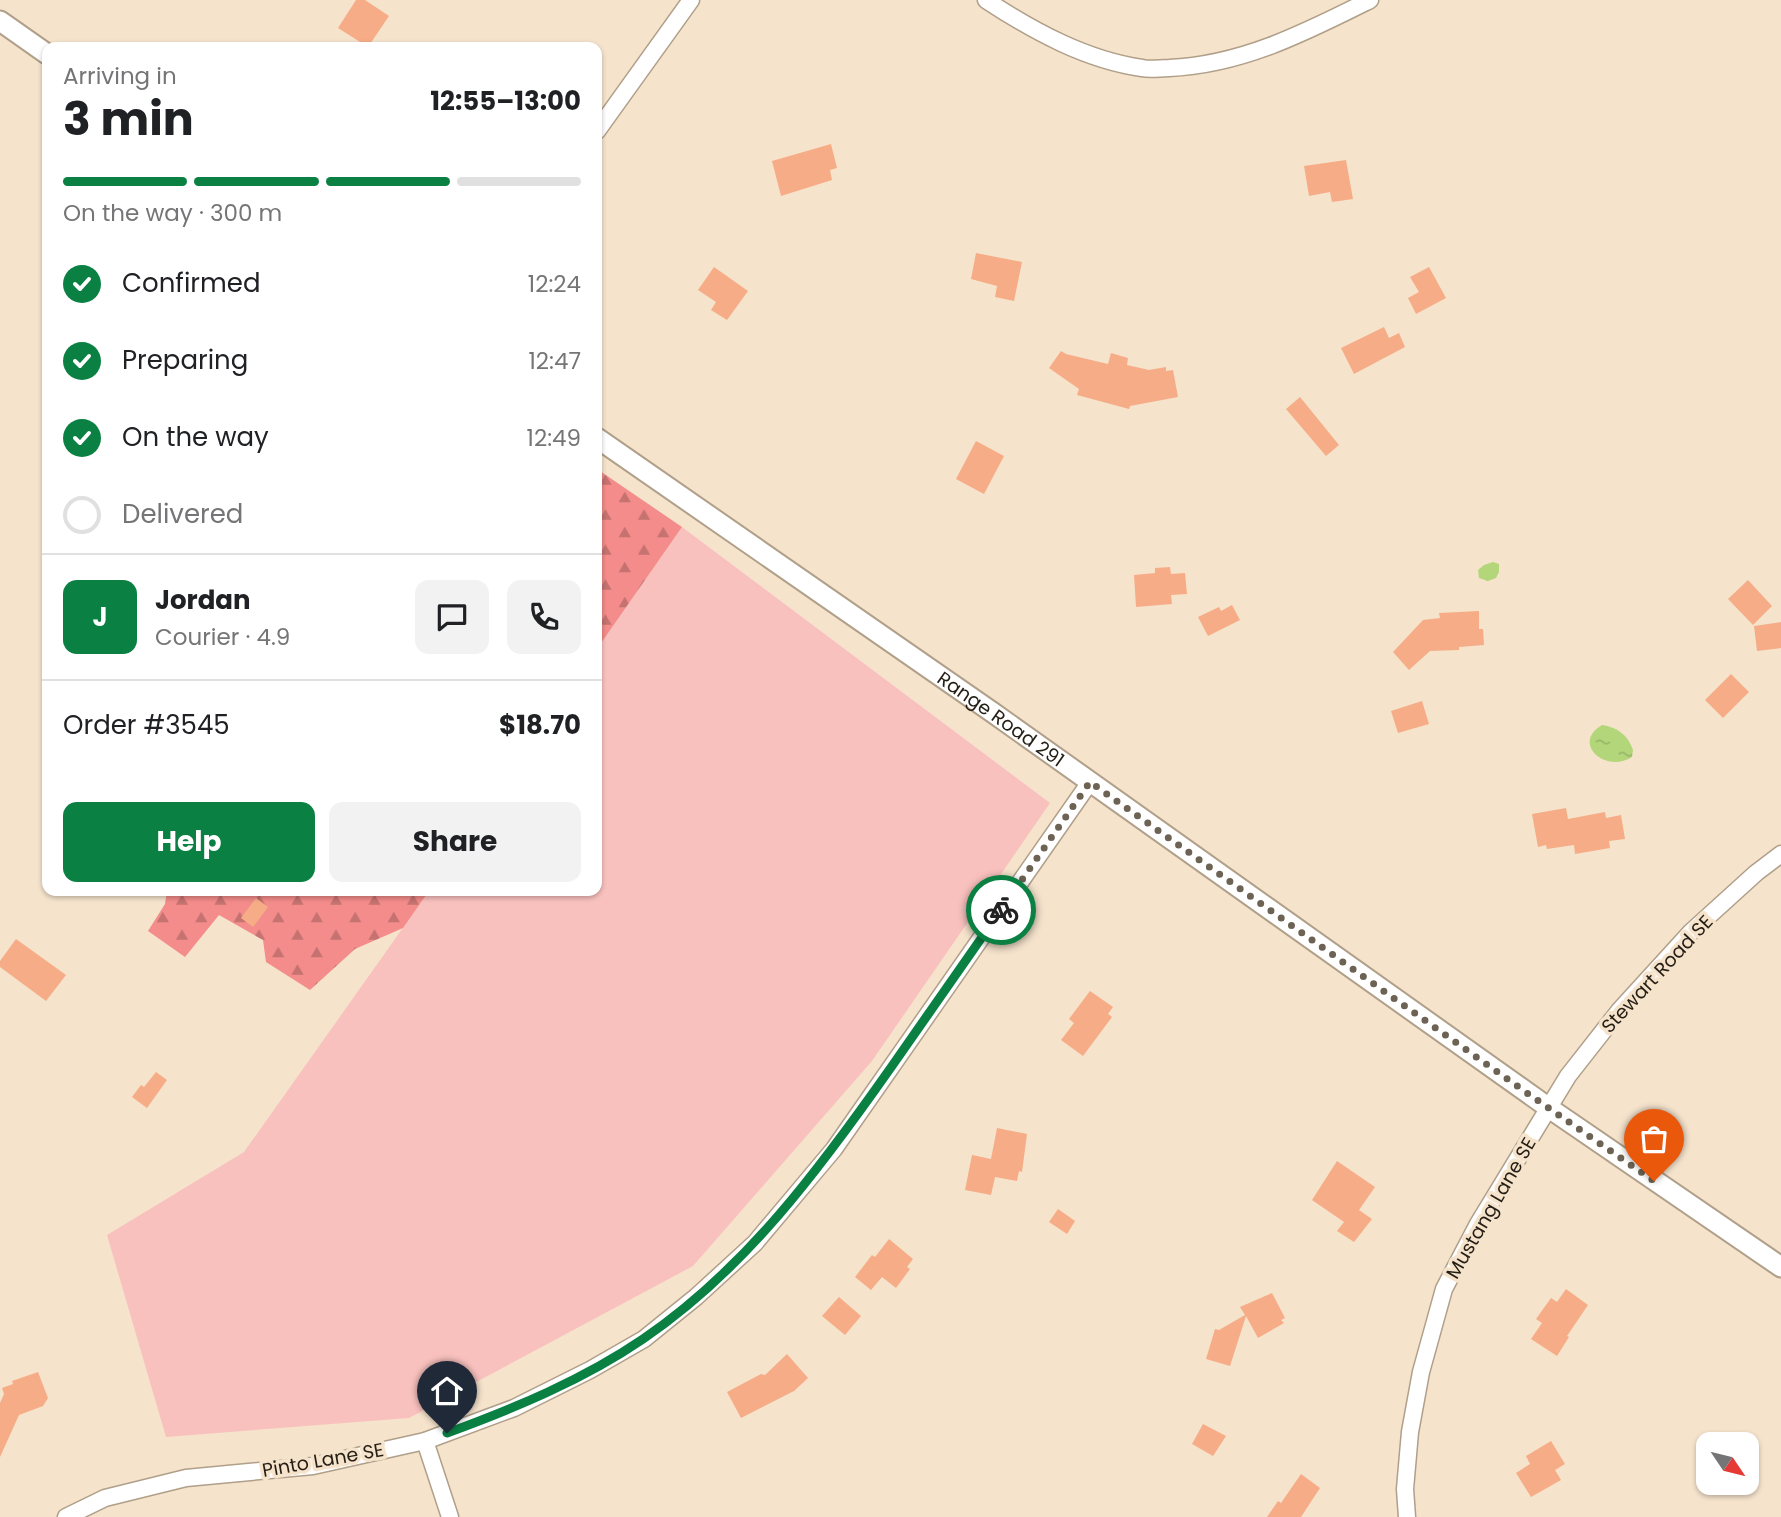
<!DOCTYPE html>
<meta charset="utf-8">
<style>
body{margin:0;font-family:Poppins,sans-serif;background:#f2f2f2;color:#202124;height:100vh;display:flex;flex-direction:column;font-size:26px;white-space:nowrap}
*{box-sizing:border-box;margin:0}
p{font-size:23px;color:#757577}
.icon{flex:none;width:38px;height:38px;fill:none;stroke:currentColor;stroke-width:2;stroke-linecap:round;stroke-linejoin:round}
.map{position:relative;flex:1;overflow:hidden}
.panel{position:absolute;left:42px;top:42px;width:560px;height:854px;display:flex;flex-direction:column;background:#fff;border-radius:14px;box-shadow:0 2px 5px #0004}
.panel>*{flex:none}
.needle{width:46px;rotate:125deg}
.buttons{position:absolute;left:1696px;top:1432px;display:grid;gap:14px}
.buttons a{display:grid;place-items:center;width:63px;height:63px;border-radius:14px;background:#fff;box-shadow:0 2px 5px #0004;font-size:35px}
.pin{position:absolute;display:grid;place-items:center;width:60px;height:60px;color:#fff;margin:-72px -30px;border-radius:50% 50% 50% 0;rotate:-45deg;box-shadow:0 0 7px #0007}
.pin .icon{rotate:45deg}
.courier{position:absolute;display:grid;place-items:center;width:70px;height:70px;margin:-35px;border:5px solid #0b8043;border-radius:50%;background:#fff;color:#222;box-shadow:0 2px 9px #0007}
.summary em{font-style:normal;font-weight:700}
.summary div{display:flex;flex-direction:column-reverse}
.summary{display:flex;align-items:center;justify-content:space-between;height:119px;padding:0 21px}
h1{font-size:46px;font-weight:700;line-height:52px}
.bar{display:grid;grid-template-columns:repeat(4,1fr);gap:10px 7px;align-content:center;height:84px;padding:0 21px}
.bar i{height:9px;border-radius:5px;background:#e0e0e0}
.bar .selected{background:#0b8043}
.bar p{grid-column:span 4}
.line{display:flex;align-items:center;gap:18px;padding:0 21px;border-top:2px solid #e0e0e0}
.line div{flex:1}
.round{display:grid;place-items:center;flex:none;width:74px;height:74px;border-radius:14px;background:#f2f2f2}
ol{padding:0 21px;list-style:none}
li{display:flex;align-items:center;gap:21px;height:77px}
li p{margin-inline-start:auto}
li .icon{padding:7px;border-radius:50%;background:#0b8043;color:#fff;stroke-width:4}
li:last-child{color:#757577}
li i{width:38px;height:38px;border:4px solid #e0e0e0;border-radius:50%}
.action{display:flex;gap:14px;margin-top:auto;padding:14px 21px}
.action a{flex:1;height:80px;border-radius:14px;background:#0b8043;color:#fff;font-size:28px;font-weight:700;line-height:80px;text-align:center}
.action a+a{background:#f2f2f2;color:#202124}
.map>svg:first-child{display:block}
.grass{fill:#f9c1be}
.forest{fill:url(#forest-firs)}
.water{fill:url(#water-ripples)}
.building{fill:#f6ad87}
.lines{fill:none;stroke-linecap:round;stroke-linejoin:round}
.minor-casing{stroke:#b09f89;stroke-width:19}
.tertiary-casing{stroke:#b09f89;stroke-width:23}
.minor{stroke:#fff;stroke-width:16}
.tertiary{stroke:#fff;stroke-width:19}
.done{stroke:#6d6355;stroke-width:7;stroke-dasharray:0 12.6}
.route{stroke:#0b8043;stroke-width:9}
.labels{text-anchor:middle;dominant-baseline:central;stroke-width:7;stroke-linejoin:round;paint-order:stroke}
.street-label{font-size:19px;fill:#241e15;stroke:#f5e3cc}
</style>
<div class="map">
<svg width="1781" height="1517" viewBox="0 0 1781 1517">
<defs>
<pattern id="forest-firs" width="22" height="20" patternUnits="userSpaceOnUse" patternTransform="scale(1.75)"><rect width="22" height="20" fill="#f38c8a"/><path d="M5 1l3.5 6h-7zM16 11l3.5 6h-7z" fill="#c57270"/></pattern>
<pattern id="water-ripples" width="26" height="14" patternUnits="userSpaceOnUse" patternTransform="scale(1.75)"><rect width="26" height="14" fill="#b2d679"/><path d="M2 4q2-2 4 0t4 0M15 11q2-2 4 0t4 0" fill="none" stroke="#99b768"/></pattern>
</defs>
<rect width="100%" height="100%" fill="#f5e3cc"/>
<!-- grass -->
<path class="grass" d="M682 527 1050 803 872 1061 693 1266 409 1418 166 1437 107 1235 244 1152 429 891H597V649Z"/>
<!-- forest -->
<g class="forest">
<path d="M597 469 682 527 597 649Z"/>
<path d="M167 891H429L403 928 355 949 310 990 266 962 263 940 219 915 185 957 148 931 165 904Z"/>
</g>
<!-- water -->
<g class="water">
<path d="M1493 562 1499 564V572L1496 578 1488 581 1479 578 1478 570 1484 565Z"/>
<path d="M1602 725C1617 727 1628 735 1633 750L1632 757C1605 774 1571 743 1602 725Z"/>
</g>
<!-- building -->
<g class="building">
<path d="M356 0H365L389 16 368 47 338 28Z"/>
<path d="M831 144 837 168 830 170 832 180 781 196 772 161Z"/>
<path d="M1346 160 1353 199 1332 202 1330 192 1309 196 1304 166Z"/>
<path d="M976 253 1022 262 1014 301 995 297 997 286 971 279Z"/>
<path d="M714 267 748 291 727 320 711 310 716 302 698 290Z"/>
<path d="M1429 267 1446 298 1416 314 1408 298 1419 292 1410 277Z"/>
<path d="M1384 327 1389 338 1399 333 1405 347 1354 374 1341 348Z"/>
<path d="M1061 351 1066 354 1108 364 1111 353 1128 358 1127 365 1149 370 1166 367V371L1173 370 1178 397 1130 406 1129 409 1077 395 1079 389 1049 368Z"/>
<path d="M1300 397 1339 445 1326 456 1286 409Z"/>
<path d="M976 441 1004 456 984 494 956 479Z"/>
<path d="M1170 567 1171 574 1185 573 1187 594 1171 595 1172 604 1136 607 1134 575 1155 573V568Z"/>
<path d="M1748 580 1772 606 1753 625 1728 599Z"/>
<path d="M1232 605 1240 620 1208 636 1198 617 1219 607 1221 611Z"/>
<path d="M1479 611V629H1483L1484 645 1459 647V650L1430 651 1409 670 1393 652 1423 620 1440 618 1439 613Z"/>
<path d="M1781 622V648L1757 651 1754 626Z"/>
<path d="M1731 674 1749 692 1723 718 1705 700Z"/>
<path d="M1422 701 1429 724 1398 733 1391 711Z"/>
<path d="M1566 808 1568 819 1605 812 1606 818 1621 815 1625 839 1609 841 1610 848 1575 854 1574 845 1547 849 1546 845 1538 847 1532 814Z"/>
<path d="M256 898 268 907 253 927 241 918Z"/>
<path d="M16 939 66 975 46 1001 0 967V961Z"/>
<path d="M1090 991 1113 1007 1108 1014 1112 1017 1083 1056 1061 1040 1074 1023 1069 1019Z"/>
<path d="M156 1072 167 1080 147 1108 132 1097 141 1085 144 1087Z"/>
<path d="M997 1128 1027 1134 1022 1172 1019 1171 1017 1181 995 1177 991 1195 965 1190 972 1155 991 1159Z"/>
<path d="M1337 1161 1375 1187 1359 1210 1372 1219 1354 1242 1337 1231 1344 1222 1312 1200Z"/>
<path d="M1058 1209 1075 1221 1067 1234 1049 1222Z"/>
<path d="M889 1239 913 1259 907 1267 910 1269 896 1288 882 1277 871 1290 855 1277 872 1255 875 1257Z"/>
<path d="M1566 1289 1588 1305 1567 1336 1569 1337 1557 1356 1531 1339 1542 1323 1536 1319 1551 1298 1557 1302Z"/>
<path d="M1272 1293 1285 1318 1281 1320 1284 1323 1258 1338 1246 1316 1230 1366 1206 1359 1215 1329 1219 1330 1245 1315 1240 1307Z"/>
<path d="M839 1297 861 1316 845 1335 822 1316Z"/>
<path d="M787 1354 808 1378 794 1391 741 1418 727 1392 761 1374 765 1375Z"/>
<path d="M38 1372 48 1398 43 1406 19 1415 0 1457V1403L4 1394 2 1388 13 1384 12 1381Z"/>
<path d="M1203 1424 1226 1436 1213 1456 1192 1444Z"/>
<path d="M1551 1441 1565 1464 1555 1470 1561 1480 1531 1497 1516 1473 1530 1464 1526 1456Z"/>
<path d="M1301 1474 1320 1488 1301 1517H1267L1278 1501 1281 1503Z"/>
</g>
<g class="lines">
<!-- minor casing -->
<g class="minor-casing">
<g id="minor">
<path d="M986 0C1033 31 1086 60 1142 68 1150 70 1160 68 1169 68 1242 65 1306 32 1370 0"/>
<path d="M597 131 691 0"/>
<path d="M425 1441 450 1517"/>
<path d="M66 1517 105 1498 186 1478 313 1466 425 1441 514 1408 590 1370 644 1339 696 1297 755 1243 834 1149 1090 782"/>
<path d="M1407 1517 1405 1489 1410 1432 1421 1372 1444 1289 1478 1224 1568 1076 1619 1011 1691 932 1756 873 1781 854"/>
</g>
</g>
<!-- tertiary casing -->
<g class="tertiary-casing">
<g id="tertiary">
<path d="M0 21 47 54"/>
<path id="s1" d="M597 438 992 712 1549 1108 1781 1267"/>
</g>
</g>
<!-- minor -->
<use href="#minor" class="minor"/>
<!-- tertiary -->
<use href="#tertiary" class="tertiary"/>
</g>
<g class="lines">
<!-- done -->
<path class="done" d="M1001 910 1090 782 1527 1093 1654 1181"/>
<!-- route -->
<path class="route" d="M447 1433C515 1408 583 1380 643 1339 746 1269 821 1167 892 1066 928 1014 965 962 1001 910"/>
</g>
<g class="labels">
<!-- street labels -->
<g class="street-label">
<text stroke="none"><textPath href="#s1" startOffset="492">Range Road 291</textPath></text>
<text transform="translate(1657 974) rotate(-47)">Stewart Road SE</text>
<text transform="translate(1491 1208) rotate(-60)">Mustang Lane SE</text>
<text transform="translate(323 1460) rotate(-10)">Pinto Lane SE</text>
</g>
</g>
</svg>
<div class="buttons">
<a><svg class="needle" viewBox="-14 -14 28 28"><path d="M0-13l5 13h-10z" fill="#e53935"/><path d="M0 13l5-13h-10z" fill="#757577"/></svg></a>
</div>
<div class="pin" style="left:1654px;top:1181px;background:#ea580c"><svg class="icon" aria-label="bag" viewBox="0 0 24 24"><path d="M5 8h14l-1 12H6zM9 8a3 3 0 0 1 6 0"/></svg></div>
<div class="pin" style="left:447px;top:1433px;background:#1f2937"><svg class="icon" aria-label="home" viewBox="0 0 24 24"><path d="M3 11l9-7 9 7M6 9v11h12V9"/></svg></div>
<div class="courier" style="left:1001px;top:910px"><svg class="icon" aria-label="bike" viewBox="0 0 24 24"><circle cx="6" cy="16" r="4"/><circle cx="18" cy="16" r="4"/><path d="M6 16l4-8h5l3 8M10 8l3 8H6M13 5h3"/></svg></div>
<section class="panel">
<div class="summary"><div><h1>3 min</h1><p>Arriving in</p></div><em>12:55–13:00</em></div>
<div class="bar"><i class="selected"></i><i class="selected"></i><i class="selected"></i><i></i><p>On the way · 300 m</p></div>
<ol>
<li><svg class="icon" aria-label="check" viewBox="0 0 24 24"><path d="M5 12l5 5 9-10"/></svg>Confirmed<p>12:24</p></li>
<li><svg class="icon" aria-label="check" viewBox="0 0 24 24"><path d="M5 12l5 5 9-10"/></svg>Preparing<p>12:47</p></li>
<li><svg class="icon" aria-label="check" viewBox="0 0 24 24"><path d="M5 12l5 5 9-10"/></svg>On the way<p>12:49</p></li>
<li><i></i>Delivered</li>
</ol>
<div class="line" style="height:126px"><b class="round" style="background:#0b8043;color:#fff">J</b><div><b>Jordan</b><p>Courier · 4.9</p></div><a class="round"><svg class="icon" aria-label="chat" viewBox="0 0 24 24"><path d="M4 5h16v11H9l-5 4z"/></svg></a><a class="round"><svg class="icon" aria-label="phone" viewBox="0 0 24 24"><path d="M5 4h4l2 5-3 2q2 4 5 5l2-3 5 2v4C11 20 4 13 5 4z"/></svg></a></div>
<div class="line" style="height:91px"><div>Order #3545</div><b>$18.70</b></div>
<div class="action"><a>Help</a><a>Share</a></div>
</section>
</div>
